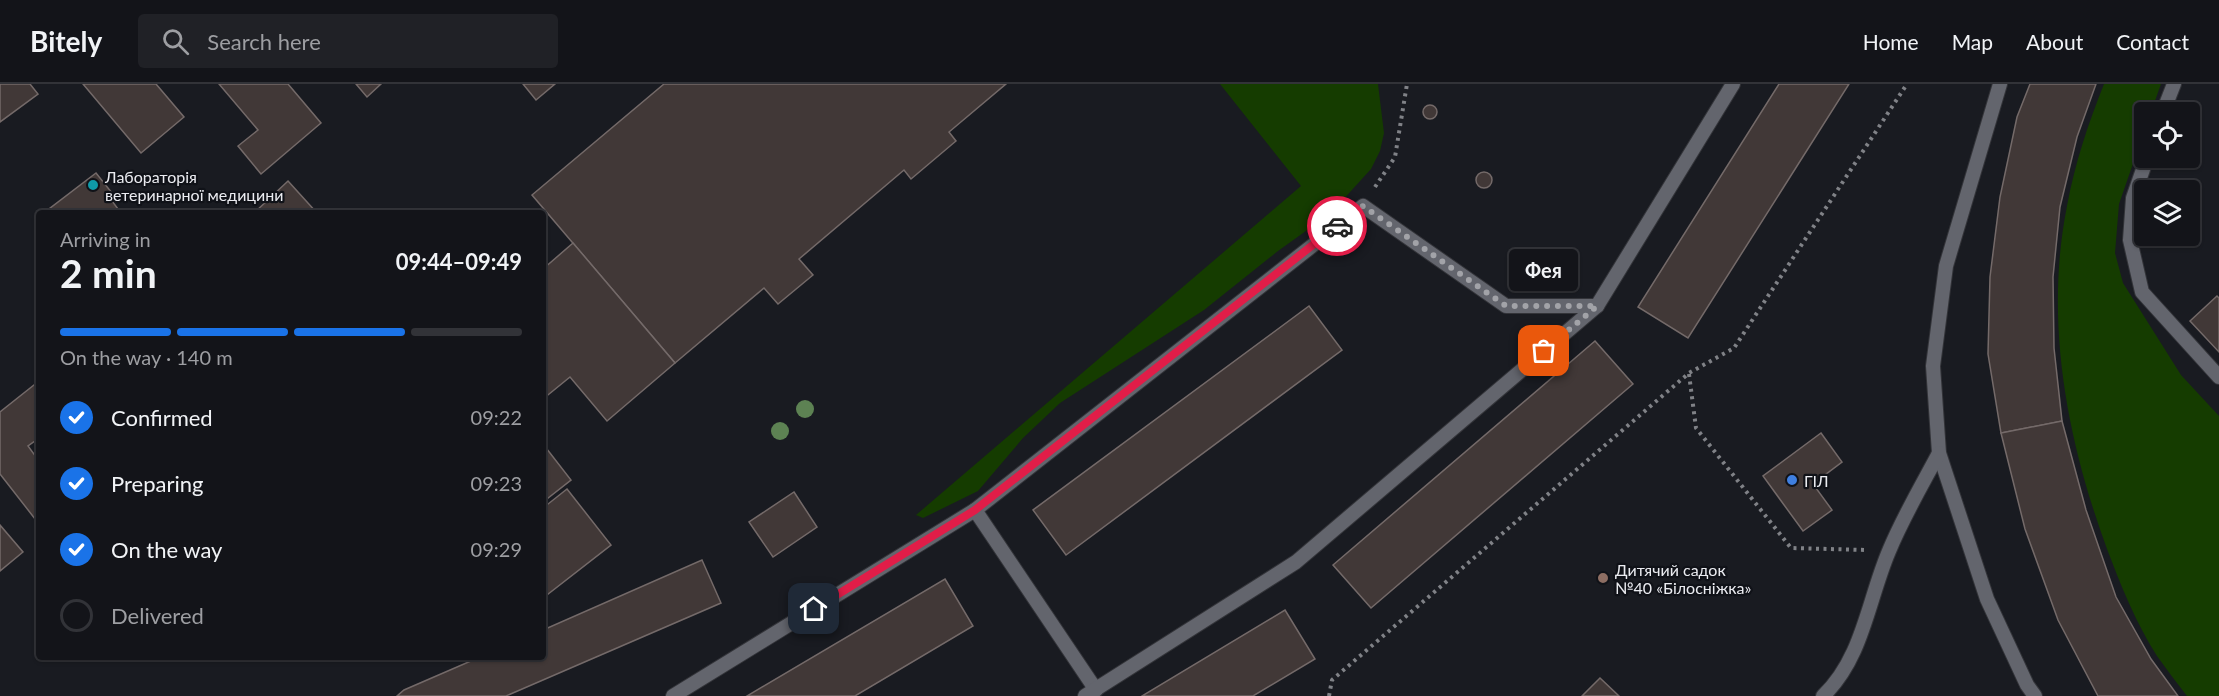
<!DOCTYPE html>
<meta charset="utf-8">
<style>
body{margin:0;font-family:Lato,sans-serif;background:#202126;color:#f1f3f6;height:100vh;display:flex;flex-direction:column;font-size:22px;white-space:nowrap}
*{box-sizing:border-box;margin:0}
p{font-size:20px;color:#9d9ea2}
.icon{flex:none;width:33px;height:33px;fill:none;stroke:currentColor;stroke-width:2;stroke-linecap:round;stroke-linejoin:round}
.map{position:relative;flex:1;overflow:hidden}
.details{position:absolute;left:36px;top:126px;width:510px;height:450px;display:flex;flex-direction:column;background:#131419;border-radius:6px;box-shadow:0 2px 4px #0004,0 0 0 2px #323338}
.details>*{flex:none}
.controls{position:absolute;left:2134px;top:18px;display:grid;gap:12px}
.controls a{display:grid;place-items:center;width:66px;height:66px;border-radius:6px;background:#131419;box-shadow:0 2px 4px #0004,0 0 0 2px #323338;font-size:30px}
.pin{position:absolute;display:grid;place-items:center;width:51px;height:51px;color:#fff;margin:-26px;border-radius:12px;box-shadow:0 3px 9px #0006}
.courier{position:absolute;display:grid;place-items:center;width:60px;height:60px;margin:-30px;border:4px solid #e11d48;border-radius:50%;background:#fff;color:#222;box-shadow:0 2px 8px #0007}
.bubble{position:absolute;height:42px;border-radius:6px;background:#131419;box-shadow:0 2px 4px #0004,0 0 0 2px #323338;font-size:20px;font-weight:700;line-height:42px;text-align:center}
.head em{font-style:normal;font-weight:700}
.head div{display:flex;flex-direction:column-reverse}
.head{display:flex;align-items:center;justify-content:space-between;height:102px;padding:0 24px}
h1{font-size:39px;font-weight:700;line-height:45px}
.bar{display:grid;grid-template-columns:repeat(4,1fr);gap:9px 6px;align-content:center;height:72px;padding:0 24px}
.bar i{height:8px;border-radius:4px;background:#323338}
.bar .current{background:#1a73e8}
.bar p{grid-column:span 4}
ol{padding:0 24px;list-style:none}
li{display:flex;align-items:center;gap:18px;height:66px}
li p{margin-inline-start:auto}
li .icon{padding:6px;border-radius:50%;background:#1a73e8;color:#fff;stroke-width:4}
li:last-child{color:#9d9ea2}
li i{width:33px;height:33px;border:3px solid #323338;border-radius:50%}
header{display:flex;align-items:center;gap:36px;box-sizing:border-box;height:84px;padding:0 30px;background:#131419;border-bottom:2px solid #323338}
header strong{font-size:28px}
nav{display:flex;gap:33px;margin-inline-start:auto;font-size:21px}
.search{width:420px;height:54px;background:#202126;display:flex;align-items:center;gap:15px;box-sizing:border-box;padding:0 21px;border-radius:6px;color:#9d9ea2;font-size:22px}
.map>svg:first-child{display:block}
.green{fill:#153c00}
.building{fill:#413837;stroke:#746a69;stroke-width:1.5}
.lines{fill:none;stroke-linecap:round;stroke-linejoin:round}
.service-casing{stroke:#333439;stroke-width:16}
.path{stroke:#808287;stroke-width:4;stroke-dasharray:3 4.5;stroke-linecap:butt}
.service{stroke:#63656d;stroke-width:14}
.tree{fill:#5d8253}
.done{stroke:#a2a3a8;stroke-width:6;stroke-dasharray:0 10.8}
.route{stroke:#e11d48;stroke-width:8}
.culture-dot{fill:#0f9aa8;stroke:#101218;stroke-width:2}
.shop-dot{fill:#3f7fe0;stroke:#101218;stroke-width:2}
.education-dot{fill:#8d6e63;stroke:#101218;stroke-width:2}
.labels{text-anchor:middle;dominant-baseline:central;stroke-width:4.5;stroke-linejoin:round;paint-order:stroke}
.poi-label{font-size:16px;fill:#ebecf1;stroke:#101218;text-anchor:start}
</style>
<header>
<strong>Bitely</strong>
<div class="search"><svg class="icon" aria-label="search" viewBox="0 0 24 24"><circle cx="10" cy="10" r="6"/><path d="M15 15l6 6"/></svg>Search here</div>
<nav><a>Home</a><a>Map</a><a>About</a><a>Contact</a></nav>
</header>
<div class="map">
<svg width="2219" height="612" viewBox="0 0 2219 612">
<rect width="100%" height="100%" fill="#191b21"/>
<!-- green -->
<g class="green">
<path d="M1220 0H1378L1384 49 1380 67 1371 85 1331 129 1278 167 1204 226 1060 319 1023 354 978 407 923 434 916 431 1301 102Z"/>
<path d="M2104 0H2161L2151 28H2145V45L2119 120 2115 169 2123 199 2181 291 2219 332V612H2187C2177 599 2167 586 2157 572 2136 539 2121 502 2107 465 2067 356 2044 237 2067 122 2075 79 2088 40 2104 0Z"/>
</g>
<!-- building -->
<g class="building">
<path d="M0 0H30L38 10 0 38Z"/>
<path d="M83 0H156L184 33 141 69Z"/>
<path d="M219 0H288L321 39 261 90 238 62 258 46Z"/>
<path d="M356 0H381L367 13Z"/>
<path d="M523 0H555L536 16Z"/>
<path d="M664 0H1006L949 48 956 57 911 95 904 86 799 175 813 191 778 220 764 204 675 279 532 111Z"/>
<path d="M1779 0H1849L1688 254 1638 223Z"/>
<path d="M2030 0H2096L2077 53 2060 123 2053 193 2054 264 2062 337 2001 349 1988 270 1990 193 2000 113 2017 33Z"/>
<circle cx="1430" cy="28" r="7"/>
<circle cx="1484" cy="96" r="8"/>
<path d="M96 89 116 114 112 117 121 129H52L49 125Z"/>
<path d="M288 97 317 129H254Z"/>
<path d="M573 159 675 279 607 337 570 293 543 315V185Z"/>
<path d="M2217 212 2219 214V268L2190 237Z"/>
<path d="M1309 222 1342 266 1066 471 1033 426Z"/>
<path d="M1595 257 1633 300 1371 524 1333 481Z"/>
<path d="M39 297V354L28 362 39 377V440L0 390V328Z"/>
<path d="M2062 337 2086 426 2116 513 2151 575 2178 612H2098L2058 536 2025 445 2001 349Z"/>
<path d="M1821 349 1842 378 1813 400 1832 426 1803 447 1763 392Z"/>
<path d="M543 360 571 396 543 418Z"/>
<path d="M567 405 611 461 543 514V424Z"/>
<path d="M794 408 817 443 773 473 749 438Z"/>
<path d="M0 441 23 468 0 487Z"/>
<path d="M702 476 721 519 506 612H397L404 606 480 573H543V546Z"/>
<path d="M945 495 973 542 855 612H747Z"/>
<path d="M1285 526 1315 575 1253 612H1142Z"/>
<path d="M1600 594 1619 612H1582Z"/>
</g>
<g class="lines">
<!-- service casing -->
<g class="service-casing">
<g id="service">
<path d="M2000 0 1946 182 1933 282 1939 369 1987 515 2027 601 2035 612"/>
<path d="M2163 28 2174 0"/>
<path d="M2147 74 2133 114 2130 156 2142 208 2219 293"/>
<path d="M1096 606 975 426 1363 122 1506 222H1597"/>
<path d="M673 612 975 426"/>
<path d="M1085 612 1296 478 1597 222 1733 0"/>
<path d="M1823 612C1863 574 1868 516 1889 467 1903 433 1922 401 1939 369"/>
</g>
</g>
<!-- path -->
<g class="path">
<path d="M1375 103 1395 73 1407 0"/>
<path d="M1689 290 1696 344 1791 464 1866 466"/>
<path d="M1329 612 1332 596 1689 289 1734 264 1907 0"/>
</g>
<!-- service -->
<use href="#service" class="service"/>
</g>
<!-- trees -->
<g class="tree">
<circle cx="805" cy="325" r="9"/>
<circle cx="780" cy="347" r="9"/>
</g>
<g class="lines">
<!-- done -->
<path class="done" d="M1337 142 1363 122 1506 222H1597L1544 267"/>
<!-- route -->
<path class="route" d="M814 525 975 426 1337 142"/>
</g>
<!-- markers -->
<circle class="culture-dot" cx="93" cy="101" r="6"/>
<circle class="shop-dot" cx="1792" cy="396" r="6"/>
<circle class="education-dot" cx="1603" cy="494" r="6"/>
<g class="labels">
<!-- poi labels -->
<g class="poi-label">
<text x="105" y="92">Лабораторія<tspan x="105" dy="18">ветеринарної медицини</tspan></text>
<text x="1804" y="396">ГІЛ</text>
<text x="1615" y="485">Дитячий садок<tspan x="1615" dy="18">№40 «Білосніжка»</tspan></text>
</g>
</g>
</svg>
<div class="controls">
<a><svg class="icon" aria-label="locate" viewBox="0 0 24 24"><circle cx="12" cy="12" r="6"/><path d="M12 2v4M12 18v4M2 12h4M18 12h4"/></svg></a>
<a><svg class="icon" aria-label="layers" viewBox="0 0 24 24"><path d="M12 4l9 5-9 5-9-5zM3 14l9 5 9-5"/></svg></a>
</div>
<div class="pin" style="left:1544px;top:267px;background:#ea580c"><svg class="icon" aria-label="bag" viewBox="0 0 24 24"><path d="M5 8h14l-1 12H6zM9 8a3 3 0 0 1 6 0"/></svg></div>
<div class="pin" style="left:814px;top:525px;background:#1f2937"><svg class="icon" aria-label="home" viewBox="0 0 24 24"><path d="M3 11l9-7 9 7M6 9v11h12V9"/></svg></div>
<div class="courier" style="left:1337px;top:142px"><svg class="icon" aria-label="car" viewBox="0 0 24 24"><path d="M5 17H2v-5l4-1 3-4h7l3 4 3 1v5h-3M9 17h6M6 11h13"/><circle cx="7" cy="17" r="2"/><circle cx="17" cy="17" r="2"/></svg></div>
<div class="bubble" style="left:1509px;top:165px;width:69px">Фея</div>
<section class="details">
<div class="head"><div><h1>2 min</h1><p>Arriving in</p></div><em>09:44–09:49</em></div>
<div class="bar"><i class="current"></i><i class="current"></i><i class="current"></i><i></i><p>On the way · 140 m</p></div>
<ol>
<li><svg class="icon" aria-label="check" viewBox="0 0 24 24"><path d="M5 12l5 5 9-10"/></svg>Confirmed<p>09:22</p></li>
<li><svg class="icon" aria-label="check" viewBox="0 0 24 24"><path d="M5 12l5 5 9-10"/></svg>Preparing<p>09:23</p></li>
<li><svg class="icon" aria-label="check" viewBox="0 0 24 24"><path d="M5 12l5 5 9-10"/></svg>On the way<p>09:29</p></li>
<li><i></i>Delivered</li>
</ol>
</section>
</div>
